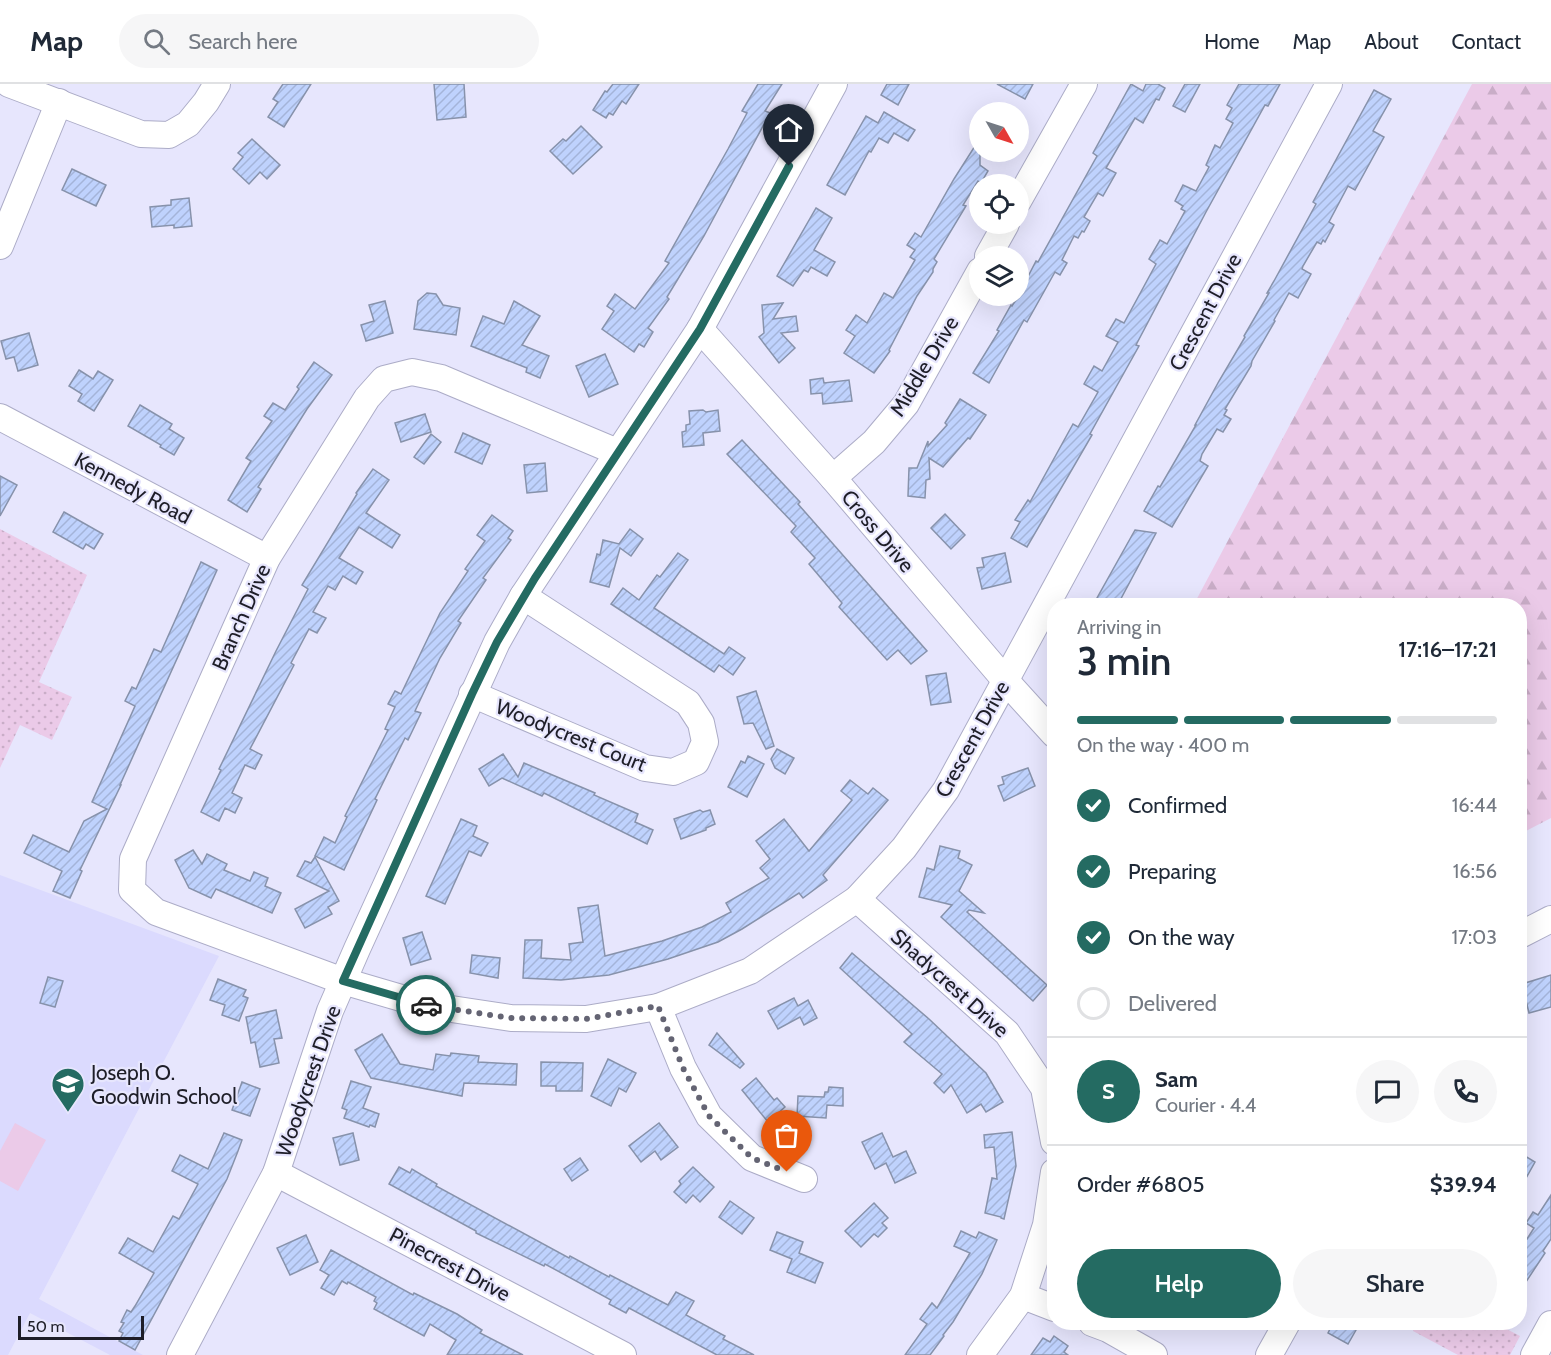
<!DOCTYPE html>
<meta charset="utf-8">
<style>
body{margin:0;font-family:Cabin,sans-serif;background:#f6f6f7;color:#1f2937;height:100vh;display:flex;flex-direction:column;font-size:22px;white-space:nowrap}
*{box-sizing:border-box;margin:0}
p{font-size:20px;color:#747a83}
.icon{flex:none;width:33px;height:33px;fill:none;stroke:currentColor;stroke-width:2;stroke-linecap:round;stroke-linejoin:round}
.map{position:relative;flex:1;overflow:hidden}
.drawer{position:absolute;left:1047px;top:514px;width:480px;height:732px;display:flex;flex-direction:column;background:#fff;border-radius:24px;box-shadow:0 6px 24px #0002}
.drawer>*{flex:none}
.needle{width:39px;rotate:129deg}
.buttons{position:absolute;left:969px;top:18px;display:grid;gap:12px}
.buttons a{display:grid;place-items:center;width:60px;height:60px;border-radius:50%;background:#fff;box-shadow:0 6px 24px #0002;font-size:30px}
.scale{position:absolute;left:18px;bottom:15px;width:126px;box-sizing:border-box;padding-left:6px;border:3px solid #1e1e28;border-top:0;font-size:16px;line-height:21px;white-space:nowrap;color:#1e1e28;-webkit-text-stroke:4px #e7e6fd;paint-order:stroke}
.pin{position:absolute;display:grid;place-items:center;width:51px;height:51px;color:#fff;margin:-62px -26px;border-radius:50% 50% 50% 0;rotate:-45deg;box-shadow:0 0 6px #0007}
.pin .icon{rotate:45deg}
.courier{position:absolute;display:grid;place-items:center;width:60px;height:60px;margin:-30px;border:4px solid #246b62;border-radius:50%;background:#fff;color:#222;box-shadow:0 2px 8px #0007}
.headline em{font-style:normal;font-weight:600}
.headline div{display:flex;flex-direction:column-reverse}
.headline{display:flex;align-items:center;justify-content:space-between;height:102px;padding:0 30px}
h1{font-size:39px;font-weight:600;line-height:45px}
.bar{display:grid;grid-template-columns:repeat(4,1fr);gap:9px 6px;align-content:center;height:72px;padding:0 30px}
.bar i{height:8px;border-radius:4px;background:#e0e1e3}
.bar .on{background:#246b62}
.bar p{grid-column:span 4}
.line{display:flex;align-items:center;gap:15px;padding:0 30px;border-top:2px solid #e0e1e3}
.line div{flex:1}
.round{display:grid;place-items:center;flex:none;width:63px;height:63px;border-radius:32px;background:#f6f6f7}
ol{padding:0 30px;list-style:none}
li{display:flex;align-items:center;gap:18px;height:66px}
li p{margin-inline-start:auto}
li .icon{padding:6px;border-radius:50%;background:#246b62;color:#fff;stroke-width:4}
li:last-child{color:#747a83}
li i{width:33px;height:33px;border:3px solid #e0e1e3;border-radius:50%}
.cta{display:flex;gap:12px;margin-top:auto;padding:12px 30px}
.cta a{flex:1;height:69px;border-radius:36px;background:#246b62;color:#fff;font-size:24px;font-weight:600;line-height:69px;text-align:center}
.cta a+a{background:#f6f6f7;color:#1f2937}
header{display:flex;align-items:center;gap:36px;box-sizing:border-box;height:84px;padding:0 30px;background:#fff;border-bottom:2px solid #e0e1e3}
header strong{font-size:28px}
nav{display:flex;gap:33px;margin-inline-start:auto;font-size:21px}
.search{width:420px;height:54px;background:#f6f6f7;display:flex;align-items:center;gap:15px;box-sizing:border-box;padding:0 21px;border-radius:33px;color:#747a83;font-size:22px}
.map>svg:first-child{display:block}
.built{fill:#dbdafe}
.forest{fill:url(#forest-firs)}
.park{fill:url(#park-dots)}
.pitch{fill:#ebcae8}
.building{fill:url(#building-hatch);stroke:#8792ab;stroke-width:1.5}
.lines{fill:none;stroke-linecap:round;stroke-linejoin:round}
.minor-casing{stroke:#acacc7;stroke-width:28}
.minor{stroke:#fff;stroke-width:26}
.done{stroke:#646473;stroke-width:6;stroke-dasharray:0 10.8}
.route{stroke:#246b62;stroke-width:8}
.labels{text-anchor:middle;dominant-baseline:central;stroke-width:4.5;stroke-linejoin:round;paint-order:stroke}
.street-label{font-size:21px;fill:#1e1e28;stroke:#e7e6fd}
.poi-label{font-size:21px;fill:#1e1e28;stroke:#e7e6fd;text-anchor:start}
</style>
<header>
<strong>Map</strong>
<div class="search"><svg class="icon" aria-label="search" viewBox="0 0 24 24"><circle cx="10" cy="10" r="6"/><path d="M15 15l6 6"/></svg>Search here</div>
<nav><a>Home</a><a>Map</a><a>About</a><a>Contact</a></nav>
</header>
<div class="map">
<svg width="1551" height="1271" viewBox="0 0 1551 1271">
<defs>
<pattern id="forest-firs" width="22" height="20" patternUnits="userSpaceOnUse" patternTransform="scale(1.5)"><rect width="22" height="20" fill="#ebcae8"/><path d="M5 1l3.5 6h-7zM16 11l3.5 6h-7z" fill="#c9adc7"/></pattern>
<pattern id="park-dots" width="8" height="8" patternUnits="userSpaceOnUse" patternTransform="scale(1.5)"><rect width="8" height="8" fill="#ebcae8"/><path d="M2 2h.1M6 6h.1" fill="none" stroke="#c9adc7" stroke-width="1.8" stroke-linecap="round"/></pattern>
<pattern id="building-hatch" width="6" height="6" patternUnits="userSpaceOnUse" patternTransform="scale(1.5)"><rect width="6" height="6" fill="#bfd2fd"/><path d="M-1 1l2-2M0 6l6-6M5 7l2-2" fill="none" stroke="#a4b4d9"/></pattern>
</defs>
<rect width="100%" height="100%" fill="#e7e6fd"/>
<!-- built -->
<path class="built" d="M0 791 219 872 39 1215 143 1271H110L30 1229 8 1271H0Z"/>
<!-- forest -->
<path class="forest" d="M1472 0H1551V734L1520 750V522H1193Z"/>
<!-- park -->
<g class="park">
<path d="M0 445 87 491 39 598 72 613 52 656 20 641 0 684Z"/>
<path d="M1417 1239H1495L1520 1252 1510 1271H1458L1413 1247Z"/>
</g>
<!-- pitch -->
<path class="pitch" d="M15 1039 46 1056 18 1107 0 1097V1067Z"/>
<!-- building -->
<g class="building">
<path d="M283 0H311L284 43 268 33 278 18 273 15Z"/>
<path d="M434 0H464L466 33 437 36Z"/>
<path d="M613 0H639L626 20 622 17 613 31 609 29 606 34 593 26 605 7 607 8Z"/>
<path d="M758 0H782L765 27 770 29 704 152 667 213 669 215 648 244 653 248 644 263 639 260 634 268 602 245 614 227 607 222 615 210 635 225 669 179 665 177 728 65 747 29 742 27Z"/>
<path d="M887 0H909L898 21 881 11Z"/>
<path d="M997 0H1033L1025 15Z"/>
<path d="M1131 0 1143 7 1146 0H1158L1165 4 1159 16 1156 15 1143 39 1135 34 1106 84 1116 89 1103 112 1098 109 1084 133 1090 137 1084 148 1082 147 1078 154 1074 152 1062 176 1067 179 1060 191 1055 188 1027 238 1024 236 989 299 973 289 999 247 997 246 1011 221 1012 222 1018 212 1036 177 1038 178 1097 72 1093 69Z"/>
<path d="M1185 0H1200L1185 28 1173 22Z"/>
<path d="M1239 0H1280L1268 22 1265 21 1206 128 1136 261 1139 262 1090 350 1092 351 1027 463 1011 454 1020 438 1015 436 1028 416 1030 418 1073 340 1078 343 1098 308 1084 300 1094 282 1102 287 1118 258 1106 252 1116 235 1124 239 1156 180 1149 175 1160 156 1167 160 1185 127 1181 125 1183 122 1175 117 1183 101 1196 107 1209 83 1206 81 1215 61 1220 64 1233 39 1226 35 1232 24 1227 21Z"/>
<path d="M1374 6 1391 15 1373 47 1384 53 1355 106 1348 102 1329 138 1334 141 1325 158 1323 156 1321 160 1317 158 1303 182 1302 185 1311 190 1298 214 1289 209 1274 236 1275 237 1252 277 1251 282 1225 325 1227 326 1224 331 1231 335 1223 348 1217 345 1202 370 1200 377 1208 382 1172 443 1144 427 1158 402 1160 403 1196 341H1195L1219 297 1245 253 1244 252 1269 209H1267L1274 197 1316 120 1313 118Z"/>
<path d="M884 28 915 46 908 57 894 49 888 59 879 54 871 68 869 67 845 111 827 101 866 32 878 39Z"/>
<path d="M581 42 602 63 573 90 550 67 563 55 566 57Z"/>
<path d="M980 54V81L988 87 981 99 978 97 963 121 966 122 934 175 937 178 933 185V188L917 212 889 266 890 267 874 289 844 269 855 252 846 246 856 231 867 239 884 209 893 214 915 176 910 173 915 166 907 161 915 149 921 153 954 95Z"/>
<path d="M252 55 280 81 267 95 260 88 249 100 233 85 243 73 238 69Z"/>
<path d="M72 85 106 101 96 122 62 106Z"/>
<path d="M189 114 192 142 174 144V141L152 143 150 123 171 121V116Z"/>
<path d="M816 124 832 134 814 166 835 178 827 192 811 183 808 188 804 186 793 202 777 192Z"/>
<path d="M427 209 436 210 443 221 460 224 456 251 414 245 418 217Z"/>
<path d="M385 217 393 249 366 257 361 241 374 237 369 221Z"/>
<path d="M514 217 540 232 522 261 549 272 540 294 526 288 527 284 471 262 483 232 504 240Z"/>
<path d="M783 219 773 235 796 232 798 247 781 249 795 264 779 279 759 253 764 249 762 221Z"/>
<path d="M29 249 38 281 18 287 14 273 6 275 1 257Z"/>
<path d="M605 270 618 300 589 313 576 282Z"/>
<path d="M314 278 332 291 307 325 258 403 261 405 247 428 228 416 251 377 246 374 272 337 264 332 273 319 285 326 299 305 297 303Z"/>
<path d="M79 286 93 295 98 287 113 296 94 327 78 317 82 310 69 302Z"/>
<path d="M823 294 824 299 849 296 852 317 823 320 822 309 811 310 810 296Z"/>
<path d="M960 315 986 331 970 355 968 354 943 383 929 374 930 395 926 396 925 414 908 412 909 384H917L928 357V362L947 341 945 339Z"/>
<path d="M140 321 172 340 169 345 184 354 174 371 160 363 161 361 128 342Z"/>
<path d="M703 326 706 328 718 326 720 347 703 349 704 361 683 363 682 348 686 347V341L690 340 689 327Z"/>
<path d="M425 330 431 348 401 358 395 339Z"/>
<path d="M463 349 490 361 482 380 455 368Z"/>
<path d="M431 350 441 358 424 380 414 373Z"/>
<path d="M742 356 800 418 798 420 927 567 911 580 898 566 887 576 839 523 842 519 809 480 815 474 791 448 796 442 727 370Z"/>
<path d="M545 379 547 407 527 409 524 381Z"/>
<path d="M373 385 389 396 366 429 400 451 392 464 359 443 339 474 363 488 356 500 343 492 335 506 328 502 313 528 326 534 317 549 309 545 291 579 294 581 250 665 262 671 255 685 245 681 232 709 242 714 235 729 225 724 219 737 201 728 221 686 219 685 276 567 308 505 302 501 357 410 356 409Z"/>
<path d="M0 392 17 401 0 432Z"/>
<path d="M64 428 103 450 94 465 86 460 83 465 53 448Z"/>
<path d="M945 430 965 451 951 465 931 444Z"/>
<path d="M492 431 513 447 508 454 511 456 483 494 486 496 458 537 461 539 440 574 415 627 421 629 408 656 405 654 375 715 377 716 344 786 315 772 324 753 335 759 347 733 345 732 388 646 385 645 395 623 388 620 395 607 401 610 440 529 468 487 465 485 485 457 477 451Z"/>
<path d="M630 445 643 455 631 472 620 464 609 503 590 498 597 470 600 471 603 456 619 460Z"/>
<path d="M1135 446 1156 449 1117 522H1111L1097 514Z"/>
<path d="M678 469 688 476 654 524 724 570 729 563 745 574 733 591 719 581 714 588 611 520 623 504 639 516 657 491 660 493Z"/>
<path d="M1005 469 1011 498 982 505 977 484 984 483 982 474Z"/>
<path d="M201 478 217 486 120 701H121L80 786 82 787 70 814 53 807 62 787 24 769 33 751 69 768 84 737 107 725 92 718 135 622 125 617 132 603 136 605 154 565 161 568Z"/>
<path d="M946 589 951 618 931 621 926 592Z"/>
<path d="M756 607 774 662 766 665 753 639 744 640 737 613Z"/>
<path d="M777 665 794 674 785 690 775 684 771 675Z"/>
<path d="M503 670 518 693 524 679 581 703 595 709 594 711 638 730 635 738 653 746 647 760 544 709 542 712 502 694 489 702 479 685Z"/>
<path d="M748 672 764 680 747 713 728 703 741 677 745 679Z"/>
<path d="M1028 684 1035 702 1004 717 998 702 1004 700 1002 693Z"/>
<path d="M850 696 868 710 873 704 888 716 823 791 827 796 803 814 799 809 742 845 718 858 668 875 609 891 561 896 523 894 525 856H542L541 874 571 876 569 860 583 858 578 824 598 821 605 872 662 857 702 843 731 828 726 819 769 794 760 784 770 775 756 757 784 735 809 767 852 716 841 707Z"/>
<path d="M700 726 703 728 710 726 715 740 706 744V746L681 755 674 735Z"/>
<path d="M461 735 477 742 473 752 488 759 481 772 469 767 445 820 426 812Z"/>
<path d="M940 762 960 767 958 774 972 781 959 807 984 829 969 826 967 828 1047 901 1033 917 941 833 952 821 919 813 927 784 934 786Z"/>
<path d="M193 766 202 780 207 770 227 780 224 786 250 797 254 788 268 794 265 802 281 809 272 829 216 805 211 814 189 804 175 776Z"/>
<path d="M315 773 339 817 328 823 332 830 305 844 295 825 329 807 297 792 305 777 311 779Z"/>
<path d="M422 848 431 875 411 881 403 854Z"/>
<path d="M852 869 929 935 986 989 1003 1018 986 1028 981 1020 967 1029 951 1001 944 1009 934 999 942 990 904 958 912 950 840 884Z"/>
<path d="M472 871 500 874 498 894 470 889Z"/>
<path d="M1551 891V923L1529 929 1522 900Z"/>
<path d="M48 893 63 897 55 923 40 919Z"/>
<path d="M218 895 246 906 243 912 248 914 239 937 222 931 225 921 210 916Z"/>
<path d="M794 914 798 922 808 916 817 934 804 941 800 933 778 945 768 927Z"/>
<path d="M276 926 282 954 274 955 279 979 260 983 255 958 251 959 246 933Z"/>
<path d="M717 949 744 980 740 984 709 961Z"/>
<path d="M382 950 400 980 433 986 436 970 450 972 451 969 479 972 478 978 517 980 516 1001 464 999 462 1012 371 994 355 966Z"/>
<path d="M608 975 636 989 626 1008 619 1004 611 1022 591 1012Z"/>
<path d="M541 978 583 979 582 1007H556V1002H541Z"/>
<path d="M756 994 774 1016 777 1014 785 1023 768 1038 742 1006Z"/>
<path d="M351 997 371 1003 363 1024 379 1030 375 1043 370 1041 369 1043 344 1034 347 1026 342 1024Z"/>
<path d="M242 998 260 1005 250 1032 232 1026Z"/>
<path d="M829 1003 843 1004V1022L827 1021 826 1034 797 1032 798 1012 824 1013 825 1008H828Z"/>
<path d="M659 1039 678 1063 661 1076 655 1067 641 1078 629 1062Z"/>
<path d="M1012 1048 1016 1082 1004 1135 1001 1134V1133L985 1129 992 1094 997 1095 994 1063 985 1064 984 1051Z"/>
<path d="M224 1049 242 1056 238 1067 227 1095 135 1266 119 1257 123 1249 119 1247 124 1239 121 1238 127 1226 131 1228 135 1222 154 1189 119 1169 128 1154 153 1168 173 1132 179 1135 198 1100 172 1087 180 1071 208 1085Z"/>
<path d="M353 1049 359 1076 340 1081 333 1054Z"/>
<path d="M882 1049 893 1073 906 1067 916 1089 895 1099 886 1079 875 1085 862 1058Z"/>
<path d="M1520 1069 1535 1078 1520 1105Z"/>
<path d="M580 1074 588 1086 572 1097 564 1085Z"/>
<path d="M399 1083 410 1089 412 1085 437 1100 436 1102 569 1174 570 1172 609 1193 610 1191 668 1221 676 1208 694 1217 686 1231 725 1252 723 1255 754 1271H717L629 1224 626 1229 609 1220 611 1216 545 1180 544 1182 476 1149V1147L389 1100Z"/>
<path d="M693 1083 714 1103 700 1118 693 1111 686 1119 674 1108 681 1100 679 1097Z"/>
<path d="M1551 1111V1155L1543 1167 1545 1169 1520 1207V1166L1534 1144 1526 1139 1533 1128 1538 1131Z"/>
<path d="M730 1117 754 1134 742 1150 719 1133Z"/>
<path d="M874 1119 888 1134 882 1139 887 1144 878 1153 874 1150 861 1163 845 1147Z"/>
<path d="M961 1147 976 1154 979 1148 997 1156 982 1190 953 1238 943 1251 944 1252 930 1271H905L927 1240 920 1235 932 1219 937 1224 970 1169 954 1162Z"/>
<path d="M777 1148 803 1158 799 1169 823 1179 815 1199 787 1188 792 1175 770 1166Z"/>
<path d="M306 1151 318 1178 290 1191 277 1164Z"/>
<path d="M331 1166 413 1211 414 1209 457 1230 482 1246 480 1249 523 1271H447L456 1256 430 1240 424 1252 374 1225 377 1219 374 1217 376 1213 348 1198 347 1200 342 1197 334 1211 321 1204 329 1191 320 1186Z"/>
<path d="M1333 1239H1360L1348 1260 1328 1249Z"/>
<path d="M1054 1252 1068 1262 1064 1268 1068 1271H1031L1043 1254 1050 1258Z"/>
</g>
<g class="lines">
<!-- minor casing -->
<g class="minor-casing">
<g id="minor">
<path d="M9 0 141 50 169 51 188 40 206 18 217 0"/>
<path d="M1018 117 1084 0"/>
<path d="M0 162 59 18"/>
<path d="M988 172 1006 140"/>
<path d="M700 245 833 394 1005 596 1054 650"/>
<path d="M0 333 267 474"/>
<path d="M617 368 441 294 412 288 384 295 367 314 267 474 133 775 132 806 156 828 343 897 425 921 511 934 586 935 658 923 750 887 857 815 904 764 946 706 1329 0"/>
<path d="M833 394 874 358 906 320 980 187"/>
<path d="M472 610 645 684 673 688 696 678 705 658 701 639 688 619 523 512"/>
<path d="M857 815 1007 949 1044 1004 1054 1058"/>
<path d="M1520 851 1551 835"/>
<path d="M658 923 683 984 709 1032 752 1074 804 1095"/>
<path d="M276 1089 623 1271"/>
<path d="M1023 1212 1054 1224"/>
<path d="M1092 1239 1108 1245 1154 1271"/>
<path d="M180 1271 276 1089 330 927 357 865 497 558 523 512 700 245 834 0"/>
<path d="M980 1271 1023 1212 1046 1141 1054 1088"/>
<path d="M1269 1271 1287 1239"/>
<path d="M1534 1271 1551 1240"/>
</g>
</g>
<!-- minor -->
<use href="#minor" class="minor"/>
</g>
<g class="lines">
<!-- done -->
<path class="done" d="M426 921 510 934 586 935 658 922 683 984 709 1032 752 1074 787 1088"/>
<!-- route -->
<path class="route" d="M426 921 343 897 472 610 497 558 535 494 700 245 789 82"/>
</g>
<!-- icons -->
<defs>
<g id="school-pin" transform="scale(1.725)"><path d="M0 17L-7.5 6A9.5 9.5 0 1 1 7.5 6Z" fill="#246b62" stroke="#e7e6fd"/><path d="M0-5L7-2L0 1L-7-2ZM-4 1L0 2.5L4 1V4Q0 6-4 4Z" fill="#fff"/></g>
</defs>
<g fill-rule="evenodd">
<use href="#school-pin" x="68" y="1000"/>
</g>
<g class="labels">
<!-- street labels -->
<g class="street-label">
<text transform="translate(1205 228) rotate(-62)">Crescent Drive</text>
<text transform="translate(924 282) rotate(-59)">Middle Drive</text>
<text transform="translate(133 404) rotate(28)">Kennedy Road</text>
<text transform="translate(878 447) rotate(50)">Cross Drive</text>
<text transform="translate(241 533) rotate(-66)">Branch Drive</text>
<text transform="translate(571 651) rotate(22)">Woodycrest Court</text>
<text transform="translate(972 655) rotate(-61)">Crescent Drive</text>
<text transform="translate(950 899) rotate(42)">Shadycrest Drive</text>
<text transform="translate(308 997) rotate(-71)">Woodycrest Drive</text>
<text transform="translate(450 1180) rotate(28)">Pinecrest Drive</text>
</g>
<!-- poi labels -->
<g class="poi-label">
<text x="91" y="988">Joseph O.<tspan x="91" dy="24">Goodwin School</tspan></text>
</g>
</g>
</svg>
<div class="buttons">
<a><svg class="needle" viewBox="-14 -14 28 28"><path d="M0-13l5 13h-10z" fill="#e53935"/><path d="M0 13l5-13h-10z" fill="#747a83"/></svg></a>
<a><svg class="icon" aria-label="locate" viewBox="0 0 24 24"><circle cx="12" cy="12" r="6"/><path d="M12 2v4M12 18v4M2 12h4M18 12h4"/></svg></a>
<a><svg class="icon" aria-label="layers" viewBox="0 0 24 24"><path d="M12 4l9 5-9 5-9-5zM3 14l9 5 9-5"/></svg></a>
</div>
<div class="scale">50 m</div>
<div class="pin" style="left:787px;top:1088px;background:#ea580c"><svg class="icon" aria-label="bag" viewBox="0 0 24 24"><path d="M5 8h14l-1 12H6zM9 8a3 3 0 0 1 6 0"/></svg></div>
<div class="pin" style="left:789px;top:82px;background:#1f2937"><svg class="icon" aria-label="home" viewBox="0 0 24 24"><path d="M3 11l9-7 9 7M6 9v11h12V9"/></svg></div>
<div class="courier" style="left:426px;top:921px"><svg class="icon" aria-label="car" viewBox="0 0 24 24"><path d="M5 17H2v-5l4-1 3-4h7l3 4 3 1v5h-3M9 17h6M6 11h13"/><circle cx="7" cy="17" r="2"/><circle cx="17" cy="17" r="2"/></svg></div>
<section class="drawer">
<div class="headline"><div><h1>3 min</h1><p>Arriving in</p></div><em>17:16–17:21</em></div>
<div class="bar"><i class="on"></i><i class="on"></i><i class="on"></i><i></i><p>On the way · 400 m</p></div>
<ol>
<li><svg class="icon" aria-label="check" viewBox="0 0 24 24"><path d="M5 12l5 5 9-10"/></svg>Confirmed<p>16:44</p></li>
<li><svg class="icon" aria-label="check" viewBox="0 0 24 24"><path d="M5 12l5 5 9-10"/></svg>Preparing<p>16:56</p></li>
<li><svg class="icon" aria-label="check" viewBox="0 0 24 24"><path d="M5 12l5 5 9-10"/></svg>On the way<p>17:03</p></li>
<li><i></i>Delivered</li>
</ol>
<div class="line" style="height:108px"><b class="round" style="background:#246b62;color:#fff">S</b><div><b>Sam</b><p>Courier · 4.4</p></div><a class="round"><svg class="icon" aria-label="chat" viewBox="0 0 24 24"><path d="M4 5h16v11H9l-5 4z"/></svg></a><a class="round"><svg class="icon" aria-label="phone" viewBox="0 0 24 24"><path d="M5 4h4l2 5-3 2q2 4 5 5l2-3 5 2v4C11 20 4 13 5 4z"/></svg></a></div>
<div class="line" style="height:78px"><div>Order #6805</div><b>$39.94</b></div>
<div class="cta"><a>Help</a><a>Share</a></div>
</section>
</div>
